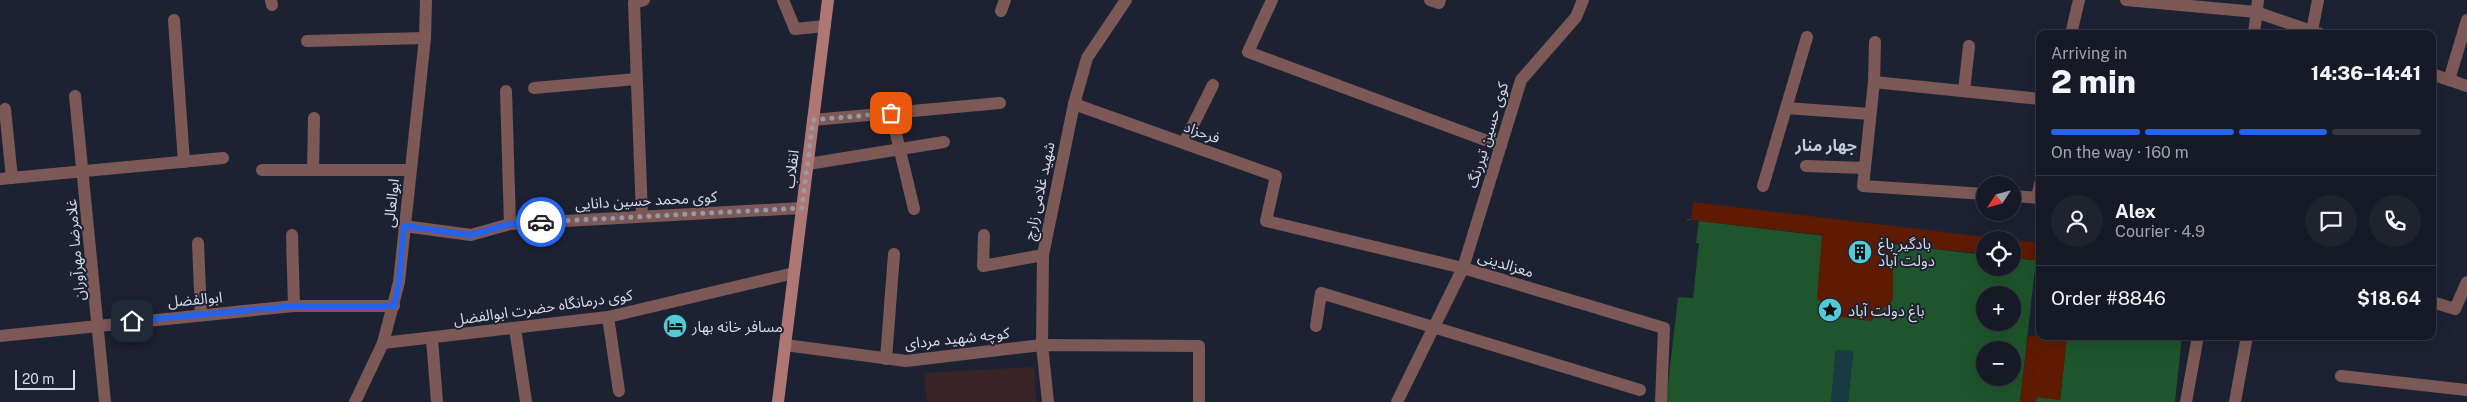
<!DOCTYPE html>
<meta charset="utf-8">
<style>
body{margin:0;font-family:"Public Sans","Noto Sans Arabic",sans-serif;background:#1f232e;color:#f1f3f6;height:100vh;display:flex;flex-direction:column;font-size:19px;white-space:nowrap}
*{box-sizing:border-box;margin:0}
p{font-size:16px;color:#9ea1a7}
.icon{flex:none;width:28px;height:28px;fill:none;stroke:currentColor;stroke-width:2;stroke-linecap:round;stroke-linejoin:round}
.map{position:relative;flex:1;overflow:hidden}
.panel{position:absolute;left:2036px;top:30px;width:400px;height:310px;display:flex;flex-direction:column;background:#161a26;border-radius:10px;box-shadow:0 5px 20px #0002,0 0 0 1px #353843}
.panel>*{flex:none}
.needle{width:32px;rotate:234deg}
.fabs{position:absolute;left:1976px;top:176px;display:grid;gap:10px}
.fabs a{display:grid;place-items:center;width:45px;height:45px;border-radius:50%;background:#161a26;box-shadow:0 5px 20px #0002,0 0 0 1px #353843;font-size:25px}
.scale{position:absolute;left:15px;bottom:12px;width:60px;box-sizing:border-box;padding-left:5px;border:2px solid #d6dbe6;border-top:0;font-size:14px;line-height:18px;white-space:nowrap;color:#d6dbe6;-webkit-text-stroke:4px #1d2233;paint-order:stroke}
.pin{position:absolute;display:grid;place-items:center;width:42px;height:42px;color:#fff;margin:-21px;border-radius:10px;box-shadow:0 2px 8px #0006}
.courier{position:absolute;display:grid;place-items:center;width:50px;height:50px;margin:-25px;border:4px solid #2563eb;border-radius:50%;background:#fff;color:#222;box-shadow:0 1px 6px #0007}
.overview em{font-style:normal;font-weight:800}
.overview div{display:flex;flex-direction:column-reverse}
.overview{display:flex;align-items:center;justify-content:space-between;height:85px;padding:0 15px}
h1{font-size:32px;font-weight:800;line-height:38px}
.bar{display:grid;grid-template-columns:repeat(4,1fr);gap:8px 5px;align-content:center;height:60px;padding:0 15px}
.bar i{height:6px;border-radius:4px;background:#353843}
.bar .selected{background:#2563eb}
.bar p{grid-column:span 4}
.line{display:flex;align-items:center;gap:12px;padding:0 15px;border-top:1px solid #353843}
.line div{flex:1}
.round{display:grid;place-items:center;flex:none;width:52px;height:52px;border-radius:26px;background:#1f232e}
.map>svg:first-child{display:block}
.education{fill:#382426}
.green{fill:#1e552c;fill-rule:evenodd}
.water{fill:#193b43}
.building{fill:#5f1b01}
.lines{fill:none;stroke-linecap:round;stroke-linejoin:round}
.street{stroke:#7c5957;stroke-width:12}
.secondary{stroke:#af7774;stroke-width:12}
.done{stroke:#959aa7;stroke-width:5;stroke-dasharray:0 9}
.route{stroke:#2563eb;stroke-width:6}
.labels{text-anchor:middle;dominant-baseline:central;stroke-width:4;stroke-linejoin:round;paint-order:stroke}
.street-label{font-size:15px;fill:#d6dbe6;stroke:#1d2233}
.poi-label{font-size:15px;fill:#d6dbe6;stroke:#1d2233;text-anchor:start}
.neighbourhood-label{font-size:16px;font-weight:bold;fill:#c2cbe1;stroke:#1d2233}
</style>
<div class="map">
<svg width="2467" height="402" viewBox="0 0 2467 402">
<rect width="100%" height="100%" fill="#1d2233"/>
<!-- education -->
<path class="education" d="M1034 367 1036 402H927L924 373Z"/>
<!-- green -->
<g class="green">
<path d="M1693 202 2040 243 1693 202 1691 220H1687L1678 297 1693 298 1699 243H1696L1699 221 1985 255V268H2012L2013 258 2036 260 2020 402H1848L1853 352 1836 350 1831 402H1666L1687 219H1691ZM1985 295H2012V322H1985ZM1985 350H2012V378H1985Z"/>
<path d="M2067 336H2182L2175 402H2036L2037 397 2060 400Z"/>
</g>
<!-- water -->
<path class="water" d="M1836 350 1853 351 1848 402H1831Z"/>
<!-- building -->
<g class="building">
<path d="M1693 202 2011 240H1985V254L1893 244V300L1871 321 1833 316 1817 298 1822 235 1691 220Z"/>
<path d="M2012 240 2040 243V261L2012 258Z"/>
<path d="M2028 336H2067L2060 400 2037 397 2036 402H2020Z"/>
</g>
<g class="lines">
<!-- street -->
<g class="street">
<path d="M271 0 272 5"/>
<path d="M783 0 795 29 825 26"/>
<path d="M1272 0 1248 52 1501 146"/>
<path d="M1430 0 1439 3 1440 0"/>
<path d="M2126 0 2256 12 2320 34"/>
<path d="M1001 11 1005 0"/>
<path d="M174 20 184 162"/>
<path d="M2312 31 2318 0"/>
<path d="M2071 34 2079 0"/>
<path d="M2254 34 2258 0"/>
<path d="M307 41 425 38"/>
<path d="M1875 42 1874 82 1863 186 1985 194"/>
<path d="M2432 74 2467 86"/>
<path d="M2449 80 2467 20"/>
<path d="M1874 82 2040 99"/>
<path d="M534 88 636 79"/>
<path d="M506 91 510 224"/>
<path d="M1964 91 1969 46"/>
<path d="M75 96 105 402"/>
<path d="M1074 104 1276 176 1266 221 1463 268 1664 328 1661 402"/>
<path d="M1786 108 1870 114"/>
<path d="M5 109 12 178"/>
<path d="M891 113 914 209"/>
<path d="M813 120 1000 103"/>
<path d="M1184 143 1213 85"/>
<path d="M808 164 944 142"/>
<path d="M1806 166 1865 168"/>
<path d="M262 170H410"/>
<path d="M313 170 314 118"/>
<path d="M0 179 223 158"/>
<path d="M1763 186 1807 37"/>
<path d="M2012 196 2040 198"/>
<path d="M2037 198 2040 184"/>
<path d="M642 216 634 3 644 0"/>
<path d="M404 226 471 235 510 224 802 208"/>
<path d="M292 235 294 306"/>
<path d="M984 235 983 266 1043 255"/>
<path d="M198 243 201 314"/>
<path d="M2432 302 2455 309 2467 282"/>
<path d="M608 317 619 391"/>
<path d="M1316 326 1321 293 1640 390"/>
<path d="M515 328 526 402"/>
<path d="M0 336 294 306H394"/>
<path d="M432 339 437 402"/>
<path d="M383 343 608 317 794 273"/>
<path d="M785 345 906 361 1042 345 1199 346V402"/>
<path d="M886 359 894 254"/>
<path d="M2341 376 2467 390"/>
<path d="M355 402 383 343 399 282 425 38 426 0"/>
<path d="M1048 402 1042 345 1043 255 1074 104 1087 58 1126 0"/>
<path d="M1397 402 1463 268 1521 80 1576 17 1583 0"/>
<path d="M2186 402 2198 336"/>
<path d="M2235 402 2247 336"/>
</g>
<!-- secondary -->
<path class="secondary" d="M778 402 828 0"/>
</g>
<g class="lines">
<!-- done -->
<path class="done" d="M541 222 802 208 813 120 891 113"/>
<!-- route -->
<path class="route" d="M132 321 294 306H394L399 282 404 226 471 235 510 224 541 222"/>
</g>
<!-- icons -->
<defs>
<g id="building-disc" transform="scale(1.25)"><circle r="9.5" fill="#52cbd7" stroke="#1d2233"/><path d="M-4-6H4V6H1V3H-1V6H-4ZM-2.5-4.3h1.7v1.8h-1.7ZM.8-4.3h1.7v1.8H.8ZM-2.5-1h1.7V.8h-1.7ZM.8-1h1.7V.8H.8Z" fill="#111"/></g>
<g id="sight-disc" transform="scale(1.25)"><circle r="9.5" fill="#52cbd7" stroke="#1d2233"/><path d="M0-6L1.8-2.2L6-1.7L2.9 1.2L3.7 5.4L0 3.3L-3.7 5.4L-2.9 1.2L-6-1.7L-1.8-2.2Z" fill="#111"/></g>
<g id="hotel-disc" transform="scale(1.25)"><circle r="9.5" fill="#52cbd7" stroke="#1d2233"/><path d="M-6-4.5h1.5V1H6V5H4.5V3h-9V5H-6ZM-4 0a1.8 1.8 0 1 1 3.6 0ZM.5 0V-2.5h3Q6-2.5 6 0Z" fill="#111"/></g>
</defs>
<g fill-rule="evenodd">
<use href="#building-disc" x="1860" y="252"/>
<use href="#sight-disc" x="1830" y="310"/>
<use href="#hotel-disc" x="675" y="326"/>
</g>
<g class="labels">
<!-- street labels -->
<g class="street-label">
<text transform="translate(1202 132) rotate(20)">فرحزاد</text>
<text transform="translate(1487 135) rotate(-73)">کوی حسین تیررنگ</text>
<text transform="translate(791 169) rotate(-83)">انقلاب</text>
<text transform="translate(1039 191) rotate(-78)">شهید غلامی زارچ</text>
<text transform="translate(646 200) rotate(-3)">کوی محمد حسین دانایی</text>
<text transform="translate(391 203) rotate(-84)">ابوالعالی</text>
<text transform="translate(75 250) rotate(-95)">غلامرضا مهرآوران</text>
<text transform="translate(1506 264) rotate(17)">معزالدینی</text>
<text transform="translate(195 299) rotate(-5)">ابوالفضل</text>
<text transform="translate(543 307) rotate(-8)">کوی درمانگاه حضرت ابوالفضل</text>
<text transform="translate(957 338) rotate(-6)">کوچه شهید مردای</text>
</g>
<!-- poi labels -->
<g class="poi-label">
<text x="1878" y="243">بادگیر باغ<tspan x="1878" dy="17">دولت آباد</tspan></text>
<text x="1848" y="310">باغ دولت آباد</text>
<text x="692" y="326">مسافر خانه بهار</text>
</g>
<!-- neighbourhood labels -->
<g class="neighbourhood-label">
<text x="1826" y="145">جهار منار</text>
</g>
</g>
</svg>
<div class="fabs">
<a><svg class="needle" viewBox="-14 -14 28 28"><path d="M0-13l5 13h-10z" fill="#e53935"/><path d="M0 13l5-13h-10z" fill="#9ea1a7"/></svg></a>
<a><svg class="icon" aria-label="locate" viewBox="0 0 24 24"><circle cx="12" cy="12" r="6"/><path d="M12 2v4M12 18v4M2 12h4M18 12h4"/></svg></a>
<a>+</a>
<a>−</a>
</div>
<div class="scale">20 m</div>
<div class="pin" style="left:891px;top:113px;background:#ea580c"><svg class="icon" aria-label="bag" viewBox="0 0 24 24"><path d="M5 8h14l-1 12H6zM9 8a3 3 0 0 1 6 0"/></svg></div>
<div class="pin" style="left:132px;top:321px;background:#1f2937"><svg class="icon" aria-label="home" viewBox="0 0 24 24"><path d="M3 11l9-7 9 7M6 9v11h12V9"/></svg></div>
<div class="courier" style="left:541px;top:222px"><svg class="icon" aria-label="car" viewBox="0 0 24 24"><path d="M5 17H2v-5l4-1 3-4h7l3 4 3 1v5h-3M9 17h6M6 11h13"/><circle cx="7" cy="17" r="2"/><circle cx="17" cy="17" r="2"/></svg></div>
<section class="panel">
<div class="overview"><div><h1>2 min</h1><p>Arriving in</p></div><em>14:36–14:41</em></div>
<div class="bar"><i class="selected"></i><i class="selected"></i><i class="selected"></i><i></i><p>On the way · 160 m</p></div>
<div class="line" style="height:90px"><a class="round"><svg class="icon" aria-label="person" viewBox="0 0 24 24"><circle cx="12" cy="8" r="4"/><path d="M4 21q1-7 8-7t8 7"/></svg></a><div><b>Alex</b><p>Courier · 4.9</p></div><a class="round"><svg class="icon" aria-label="chat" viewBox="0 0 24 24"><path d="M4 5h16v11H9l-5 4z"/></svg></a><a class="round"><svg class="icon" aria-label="phone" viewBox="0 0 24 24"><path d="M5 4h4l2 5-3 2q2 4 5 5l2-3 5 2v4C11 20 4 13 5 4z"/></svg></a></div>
<div class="line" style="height:65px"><div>Order #8846</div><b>$18.64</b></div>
</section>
</div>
